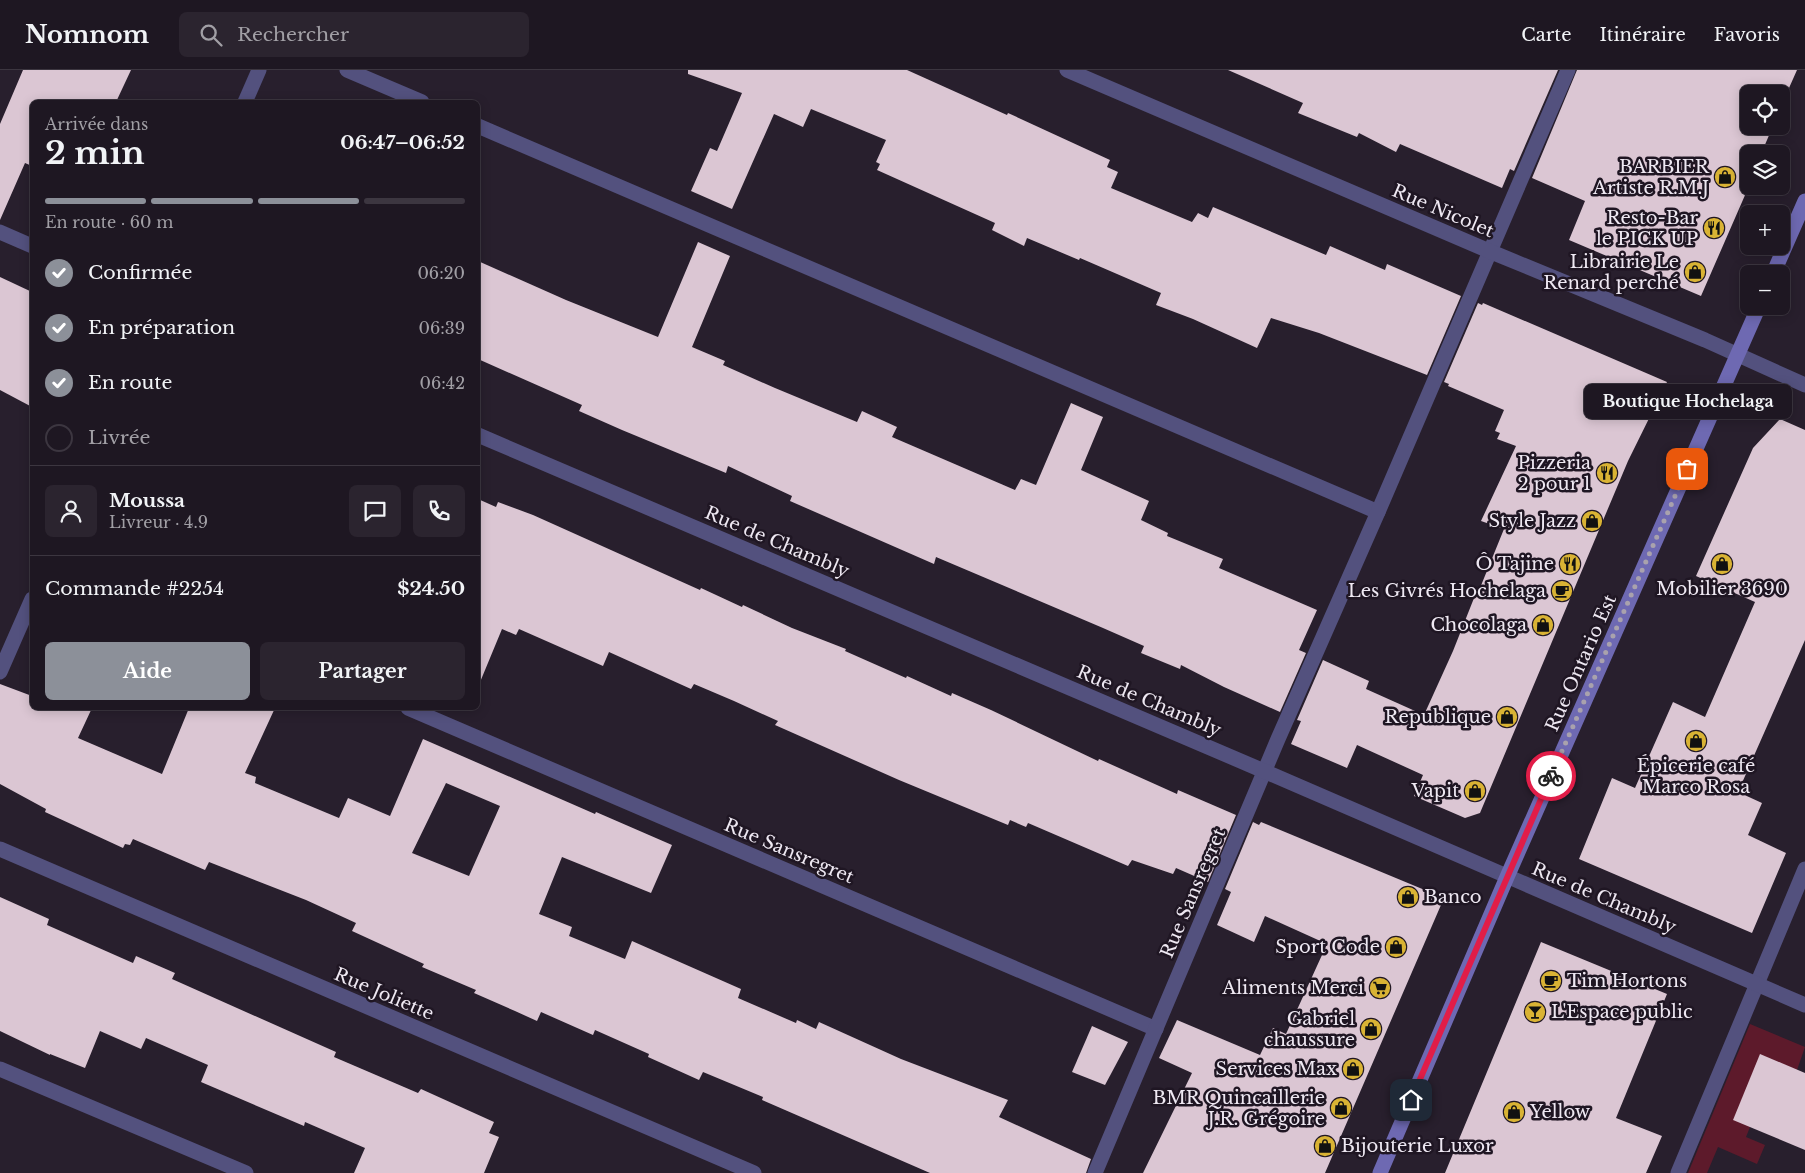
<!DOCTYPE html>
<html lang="fr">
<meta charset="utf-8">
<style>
body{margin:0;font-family:"Libre Baskerville",serif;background:#2b242f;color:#f1f3f6;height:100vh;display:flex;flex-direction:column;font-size:19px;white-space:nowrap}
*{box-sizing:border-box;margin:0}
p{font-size:16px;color:#a19fa5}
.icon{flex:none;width:28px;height:28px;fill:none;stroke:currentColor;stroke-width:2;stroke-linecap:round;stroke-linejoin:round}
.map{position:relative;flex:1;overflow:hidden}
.side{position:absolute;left:30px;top:30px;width:450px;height:610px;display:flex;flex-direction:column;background:#1e1722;border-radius:8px;box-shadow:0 2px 12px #0003,0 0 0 1px #3c3640}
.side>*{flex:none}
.controls{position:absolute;left:1740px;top:15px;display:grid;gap:10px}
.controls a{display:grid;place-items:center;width:50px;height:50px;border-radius:8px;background:#1e1722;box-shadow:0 2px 12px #0003,0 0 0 1px #3c3640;font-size:25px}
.pin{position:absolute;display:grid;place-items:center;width:42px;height:42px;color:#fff;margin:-21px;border-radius:10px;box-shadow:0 2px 8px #0006}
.courier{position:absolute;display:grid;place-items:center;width:50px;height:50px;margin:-25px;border:4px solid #e11d48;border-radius:50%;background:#fff;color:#222;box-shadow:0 1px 6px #0007}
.bubble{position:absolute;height:35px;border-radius:8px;background:#1e1722;box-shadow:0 2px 12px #0003,0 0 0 1px #3c3640;font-size:16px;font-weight:800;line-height:35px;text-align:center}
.headline em{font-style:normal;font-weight:800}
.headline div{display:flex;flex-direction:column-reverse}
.headline{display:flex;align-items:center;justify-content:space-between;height:85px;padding:0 15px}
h1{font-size:32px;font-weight:800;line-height:38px}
.bar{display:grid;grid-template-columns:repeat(4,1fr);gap:8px 5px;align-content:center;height:60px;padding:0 15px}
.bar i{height:6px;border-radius:4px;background:#3c3640}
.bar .active{background:#8c9099}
.bar p{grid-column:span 4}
.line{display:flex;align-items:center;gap:12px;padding:0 15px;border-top:1px solid #3c3640}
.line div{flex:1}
.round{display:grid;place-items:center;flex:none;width:52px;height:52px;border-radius:8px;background:#2b242f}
ol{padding:0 15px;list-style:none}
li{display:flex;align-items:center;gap:15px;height:55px}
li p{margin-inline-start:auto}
li .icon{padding:5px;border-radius:50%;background:#8c9099;color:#fff;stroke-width:4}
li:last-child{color:#a19fa5}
li i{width:28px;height:28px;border:2px solid #3c3640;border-radius:50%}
.button{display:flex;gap:10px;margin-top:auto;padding:10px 15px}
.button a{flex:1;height:58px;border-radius:8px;background:#8c9099;color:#fff;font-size:20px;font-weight:800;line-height:58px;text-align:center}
.button a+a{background:#2b242f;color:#f1f3f6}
header{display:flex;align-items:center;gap:30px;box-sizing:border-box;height:70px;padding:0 25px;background:#1e1722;border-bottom:1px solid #3c3640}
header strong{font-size:24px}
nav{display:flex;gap:28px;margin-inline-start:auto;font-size:18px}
.search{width:350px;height:45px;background:#2b242f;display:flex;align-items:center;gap:12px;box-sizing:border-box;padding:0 18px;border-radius:8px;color:#a19fa5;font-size:19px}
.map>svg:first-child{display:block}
.green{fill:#5d1a2b}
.building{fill:#dbc6d3;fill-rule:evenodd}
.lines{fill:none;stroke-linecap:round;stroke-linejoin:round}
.lane{stroke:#53517e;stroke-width:15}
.street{stroke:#53517e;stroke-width:15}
.secondary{stroke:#6e69b2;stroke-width:15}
.done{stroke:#a9a2ad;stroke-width:5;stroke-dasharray:0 9}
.route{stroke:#e11d48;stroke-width:6}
.labels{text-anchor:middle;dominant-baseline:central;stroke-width:5;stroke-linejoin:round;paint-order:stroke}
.poi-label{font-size:18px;fill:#eee8f2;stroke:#1f1623;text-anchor:end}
.street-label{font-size:18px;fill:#eee8f2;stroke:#1f1623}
</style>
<header>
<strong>Nomnom</strong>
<div class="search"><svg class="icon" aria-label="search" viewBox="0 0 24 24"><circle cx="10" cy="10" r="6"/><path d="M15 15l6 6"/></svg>Rechercher</div>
<nav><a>Carte</a><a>Itinéraire</a><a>Favoris</a></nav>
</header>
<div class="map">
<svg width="1805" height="1103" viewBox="0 0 1805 1103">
<rect width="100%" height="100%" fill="#281f2d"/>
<!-- green -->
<path class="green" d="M1750 954 1805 977 1797 1000 1760 985 1750 1057 1746 1067 1765 1075 1757 1094 1718 1077 1707 1103H1688Z"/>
<!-- building -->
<g class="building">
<path d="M23 0H131L116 32H32V96L25 93 0 150V54Z"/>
<path d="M688 0H907L1007 45 1008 43 1110 90 1107 97 1118 102 1111 118 1192 152 1198 143 1208 148 1213 137 1326 185 1330 176 1385 200 1387 194 1461 226 1427 305 1319 263 1271 248 1257 278 1193 249 1156 235 1161 223 1080 188 1079 190 1027 168 1024 176 992 160 995 153 877 100 880 94 876 92 886 70 811 39 803 57 774 44 732 139 691 121 710 78 717 81 742 23 688 4Z"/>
<path d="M1228 0H1558L1514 101 1510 99 1502 118 1400 74 1396 82 1359 63 1357 67 1298 43 1303 33Z"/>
<path d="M1577 0H1797L1781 36V24H1749V56H1773L1761 84H1749V116L1701 226 1569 170 1585 131 1532 108Z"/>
<path d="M698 172 730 186 692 277 725 291 723 295 775 318 857 352 862 341 897 357 892 367 1015 420 1021 409 1036 415 1071 333 1103 347 1081 400 1149 431 1141 450 1168 463 1167 466 1223 489 1219 498 1317 540 1299 580 1306 583 1280 642 1224 617 1181 595 1180 599 1141 583 1144 576 1103 558 936 487 934 494 790 431 792 426 728 396 726 403 622 360 579 341 582 335 478 289V191L566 230 658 267Z"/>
<path d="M0 207 32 222V337L0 320Z"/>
<path d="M1478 233 1482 235 1483 233 1667 312 1628 391 1480 743 1465 748 1414 726 1423 705 1357 675 1347 698 1291 674 1301 651 1297 650 1323 590 1369 611 1366 619 1424 645 1453 581 1478 518H1480L1504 459 1481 451 1516 376 1497 369 1500 363 1495 361 1504 340 1448 316 1449 314 1444 312Z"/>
<path d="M1780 349 1805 360V570L1738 722 1762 733 1748 765 1786 783 1752 863 1579 789 1612 708 1635 718 1673 632 1705 647 1755 532 1696 506 1753 378Z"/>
<path d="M478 429 496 437 498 432 533 445 700 520 701 518 742 537 743 535 792 558 846 579 845 581 906 608 907 606 951 626 952 623 991 640 1098 691 1099 689 1177 724 1178 720 1236 745 1208 812 1176 798 1173 804 1132 790 1128 796 1028 753 1026 757 1010 750 1008 755 899 710 775 655 778 651 734 631 694 614 691 619 609 582 603 596 519 559 516 565 502 559 478 617Z"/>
<path d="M0 614 32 626V638H92L78 668 162 704 189 638H275L245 703 256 707 255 713 339 748 348 728 390 746 423 669 595 744 596 742 672 775 651 823 562 787 539 844 572 857 569 866 625 889 632 871 741 919 738 928 796 953 797 950 816 959 819 952 901 989 1008 1030 999 1047 1091 1089 1086 1103H930L762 1030 763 1027 703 1002 699 1010 648 987 649 984 595 960 593 965 541 942 537 951 515 941 474 923 476 920 422 897 424 894 352 861 356 853 306 830 209 792 205 800 133 769 130 775 125 774 123 778 45 742 46 739 0 714ZM446 713 500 736 469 806 412 783Z"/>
<path d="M1253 752 1259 755 1261 752 1444 828 1325 1103H1143L1192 1003 1159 988 1177 950 1260 985 1273 958 1286 964 1327 874 1265 846 1254 872 1217 855 1231 822 1225 819Z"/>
<path d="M0 827 49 849 47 855 133 893 136 886 175 903 172 909 336 982 334 987 418 1023 421 1019 494 1052 489 1063 499 1067 484 1103H354L365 1078 305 1052 304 1056 201 1012 208 995 146 968 141 979 100 961 85 998 50 984V985L0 961Z"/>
<path d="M1541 872 1667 924 1616 1048 1662 1066 1646 1103H1445Z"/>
<path d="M1092 956 1128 972 1105 1015 1072 1002Z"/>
<path d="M1760 984 1805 1003V1080L1733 1050Z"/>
</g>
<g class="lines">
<!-- lane -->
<g class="lane">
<path d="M347 0 422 32"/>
<path d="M245 32 259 0"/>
<path d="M478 56 1378 442"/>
<path d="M0 602 32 529"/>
<path d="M408 638 1156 959"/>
<path d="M0 999 246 1103"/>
<path d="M1095 1103 1278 669 1378 442 1568 0"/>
<path d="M1678 1103 1805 799"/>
</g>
<!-- street -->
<g class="street">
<path d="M1067 0 1489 181 1705 270 1805 315"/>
<path d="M0 162 32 176"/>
<path d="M478 365 1264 701 1805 935"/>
<path d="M0 779 754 1103"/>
</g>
<!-- secondary -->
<g class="secondary">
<path d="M1773 204 1805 131"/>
<path d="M1380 1103 1507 807 1759 236"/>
</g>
</g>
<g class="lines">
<!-- done -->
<path class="done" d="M1551 706 1687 399"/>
<!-- route -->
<path class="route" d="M1411 1030 1551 706"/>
</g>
<!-- icons -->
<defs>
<g id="shop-disc" transform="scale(1.125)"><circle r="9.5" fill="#d9b334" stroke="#1f1623"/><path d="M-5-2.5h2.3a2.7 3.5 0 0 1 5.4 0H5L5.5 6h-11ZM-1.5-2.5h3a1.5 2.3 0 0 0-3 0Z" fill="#111"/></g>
<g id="restaurant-disc" transform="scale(1.125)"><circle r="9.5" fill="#d9b334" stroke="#1f1623"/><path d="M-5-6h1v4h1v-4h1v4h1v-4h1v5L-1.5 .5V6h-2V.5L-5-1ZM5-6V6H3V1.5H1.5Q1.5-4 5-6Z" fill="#111"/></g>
<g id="cafe-disc" transform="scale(1.125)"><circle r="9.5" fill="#d9b334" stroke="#1f1623"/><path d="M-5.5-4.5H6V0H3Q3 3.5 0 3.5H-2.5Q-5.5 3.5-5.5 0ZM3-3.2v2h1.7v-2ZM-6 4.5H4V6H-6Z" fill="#111"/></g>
<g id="supermarket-disc" transform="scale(1.125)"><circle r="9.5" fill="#d9b334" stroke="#1f1623"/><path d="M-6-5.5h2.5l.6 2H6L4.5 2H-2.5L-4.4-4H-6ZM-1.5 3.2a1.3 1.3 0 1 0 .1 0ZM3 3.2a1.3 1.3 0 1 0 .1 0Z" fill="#111"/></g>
<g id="bar-disc" transform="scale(1.125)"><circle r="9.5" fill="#d9b334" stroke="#1f1623"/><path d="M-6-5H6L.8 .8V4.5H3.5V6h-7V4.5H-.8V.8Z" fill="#111"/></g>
</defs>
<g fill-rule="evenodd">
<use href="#shop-disc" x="1725" y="107"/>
<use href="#restaurant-disc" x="1714" y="158"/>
<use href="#shop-disc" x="1695" y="202"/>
<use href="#restaurant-disc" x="1607" y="403"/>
<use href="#shop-disc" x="1592" y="451"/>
<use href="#restaurant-disc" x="1570" y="494"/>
<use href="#shop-disc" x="1722" y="494"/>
<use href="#cafe-disc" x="1562" y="521"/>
<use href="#shop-disc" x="1543" y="555"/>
<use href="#shop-disc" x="1507" y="647"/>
<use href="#shop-disc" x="1696" y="671"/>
<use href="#shop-disc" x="1475" y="721"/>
<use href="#shop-disc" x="1408" y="827"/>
<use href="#shop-disc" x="1396" y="877"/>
<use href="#cafe-disc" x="1551" y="911"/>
<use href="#supermarket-disc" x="1380" y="918"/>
<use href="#bar-disc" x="1535" y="942"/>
<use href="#shop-disc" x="1371" y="959"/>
<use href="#shop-disc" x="1353" y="999"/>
<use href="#shop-disc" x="1341" y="1038"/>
<use href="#shop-disc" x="1514" y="1042"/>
<use href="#shop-disc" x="1325" y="1076"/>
</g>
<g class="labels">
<!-- poi labels -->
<g class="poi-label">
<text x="1709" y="97">BARBIER<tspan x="1709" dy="21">Artiste R.M.J</tspan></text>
<text x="1698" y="148">Resto-Bar<tspan x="1698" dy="21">le PICK UP</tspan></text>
<text x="1679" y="192">Librairie Le<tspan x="1679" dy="21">Renard perché</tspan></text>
<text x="1591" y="393">Pizzeria<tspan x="1591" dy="21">2 pour 1</tspan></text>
<text x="1576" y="451">Style Jazz</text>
<text x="1554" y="494">Ô Tajine</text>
<text x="1722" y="519" text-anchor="middle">Mobilier 3690</text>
<text x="1546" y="521">Les Givrés Hochelaga</text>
<text x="1527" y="555">Chocolaga</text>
<text x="1491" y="647">Republique</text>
<text x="1696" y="696" text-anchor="middle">Épicerie café<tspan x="1696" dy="21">Marco Rosa</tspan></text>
<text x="1459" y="721">Vapit</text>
<text x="1424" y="827" text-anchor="start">Banco</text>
<text x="1380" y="877">Sport Code</text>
<text x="1567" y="911" text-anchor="start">Tim Hortons</text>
<text x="1364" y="918">Aliments Merci</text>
<text x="1551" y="942" text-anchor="start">L'Espace public</text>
<text x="1355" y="949">Gabriel<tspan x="1355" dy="21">chaussure</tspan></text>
<text x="1337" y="999">Services Max</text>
<text x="1325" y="1028">BMR Quincaillerie<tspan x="1325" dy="21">J.R. Grégoire</tspan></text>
<text x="1530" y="1042" text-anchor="start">Yellow</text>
<text x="1341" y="1076" text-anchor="start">Bijouterie Luxor</text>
</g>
<!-- street labels -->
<g class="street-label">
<text transform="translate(1443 141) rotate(23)">Rue Nicolet</text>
<text transform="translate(777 472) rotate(23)">Rue de Chambly</text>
<text transform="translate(1581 593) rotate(-66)">Rue Ontario Est</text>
<text transform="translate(1149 631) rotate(23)">Rue de Chambly</text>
<text transform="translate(789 781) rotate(23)">Rue Sansregret</text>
<text transform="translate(1193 823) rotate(-67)">Rue Sansregret</text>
<text transform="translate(1604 828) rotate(23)">Rue de Chambly</text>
<text transform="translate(384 924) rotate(23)">Rue Joliette</text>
</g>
</g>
</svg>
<div class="controls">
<a><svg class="icon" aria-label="locate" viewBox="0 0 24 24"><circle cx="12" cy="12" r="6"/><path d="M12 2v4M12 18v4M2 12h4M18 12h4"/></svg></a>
<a><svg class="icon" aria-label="layers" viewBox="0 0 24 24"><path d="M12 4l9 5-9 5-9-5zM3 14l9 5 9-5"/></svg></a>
<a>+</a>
<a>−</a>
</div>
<div class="pin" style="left:1687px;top:399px;background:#ea580c"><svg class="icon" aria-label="bag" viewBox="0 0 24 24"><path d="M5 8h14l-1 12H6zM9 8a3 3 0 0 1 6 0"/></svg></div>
<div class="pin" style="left:1411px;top:1030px;background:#1f2937"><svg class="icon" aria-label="home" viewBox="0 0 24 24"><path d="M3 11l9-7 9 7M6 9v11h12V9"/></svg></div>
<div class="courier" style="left:1551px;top:706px"><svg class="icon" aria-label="bike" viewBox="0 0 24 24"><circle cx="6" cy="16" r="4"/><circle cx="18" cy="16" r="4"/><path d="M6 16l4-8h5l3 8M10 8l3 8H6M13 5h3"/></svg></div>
<div class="bubble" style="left:1584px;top:314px;width:208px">Boutique Hochelaga</div>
<section class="side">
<div class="headline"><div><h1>2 min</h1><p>Arrivée dans</p></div><em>06:47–06:52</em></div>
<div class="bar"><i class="active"></i><i class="active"></i><i class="active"></i><i></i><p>En route · 60 m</p></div>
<ol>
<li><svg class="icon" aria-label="check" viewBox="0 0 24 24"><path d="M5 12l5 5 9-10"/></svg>Confirmée<p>06:20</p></li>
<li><svg class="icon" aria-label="check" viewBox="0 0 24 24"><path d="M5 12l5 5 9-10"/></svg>En préparation<p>06:39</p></li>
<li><svg class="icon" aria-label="check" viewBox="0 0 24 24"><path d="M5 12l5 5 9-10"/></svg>En route<p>06:42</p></li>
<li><i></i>Livrée</li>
</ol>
<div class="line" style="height:90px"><a class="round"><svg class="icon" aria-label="person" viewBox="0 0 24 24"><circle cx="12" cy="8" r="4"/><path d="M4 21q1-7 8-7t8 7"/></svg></a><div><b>Moussa</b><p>Livreur · 4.9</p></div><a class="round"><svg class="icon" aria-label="chat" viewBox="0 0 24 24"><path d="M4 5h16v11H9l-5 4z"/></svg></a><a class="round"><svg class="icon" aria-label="phone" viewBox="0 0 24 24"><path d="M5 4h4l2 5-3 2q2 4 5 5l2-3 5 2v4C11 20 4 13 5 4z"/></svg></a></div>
<div class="line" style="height:65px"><div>Commande #2254</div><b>$24.50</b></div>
<div class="button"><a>Aide</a><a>Partager</a></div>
</section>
</div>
